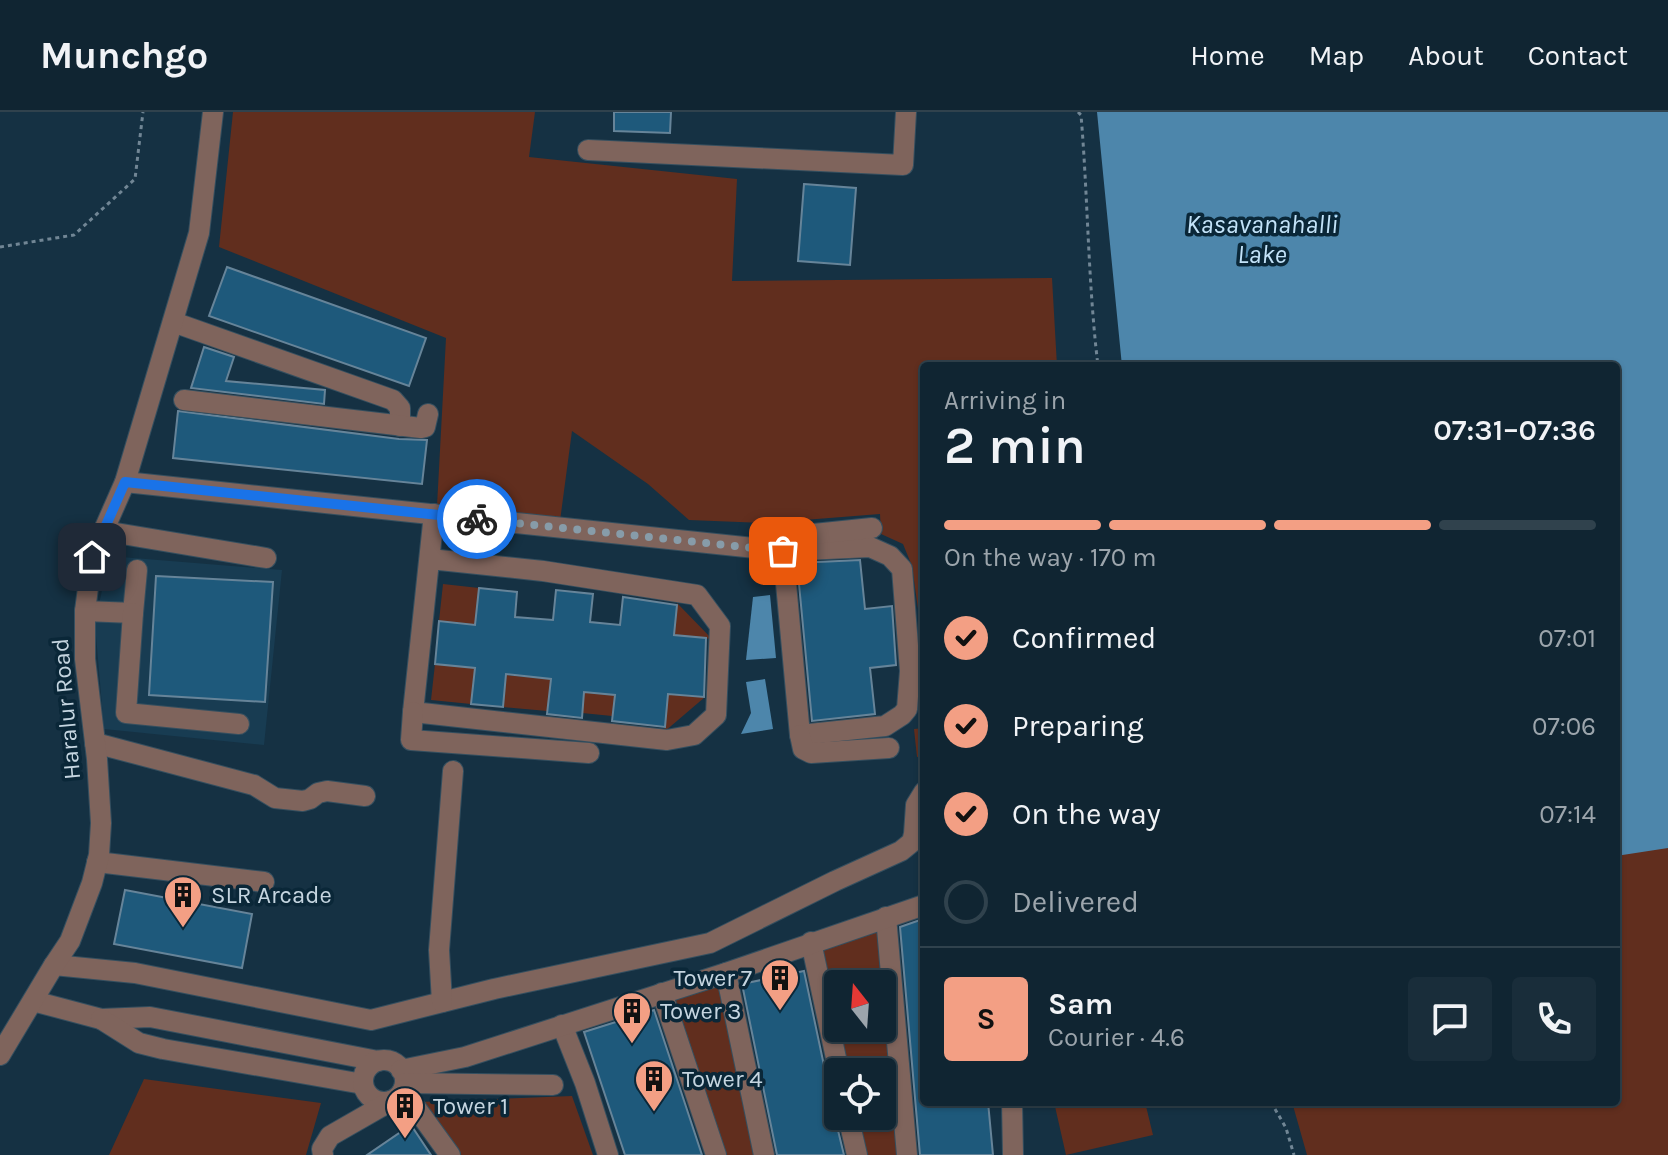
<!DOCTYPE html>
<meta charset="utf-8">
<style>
body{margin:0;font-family:Karla,sans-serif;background:#192d3a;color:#f1f3f6;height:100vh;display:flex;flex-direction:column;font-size:30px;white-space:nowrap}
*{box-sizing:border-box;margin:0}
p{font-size:26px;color:#9ca5ac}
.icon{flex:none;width:44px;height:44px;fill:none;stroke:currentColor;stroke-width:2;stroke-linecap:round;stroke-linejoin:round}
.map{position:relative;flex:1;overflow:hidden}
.panel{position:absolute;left:920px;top:250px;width:700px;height:744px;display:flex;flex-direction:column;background:#102532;border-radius:8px;box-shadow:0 2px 6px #0004,0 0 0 2px #30424d}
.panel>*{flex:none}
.needle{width:52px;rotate:343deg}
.buttons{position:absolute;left:824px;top:858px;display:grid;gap:16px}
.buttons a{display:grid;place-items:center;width:72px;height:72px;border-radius:8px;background:#102532;box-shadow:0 2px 6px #0004,0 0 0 2px #30424d;font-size:40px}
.pin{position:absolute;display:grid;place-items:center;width:68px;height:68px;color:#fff;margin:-34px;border-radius:16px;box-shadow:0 4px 12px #0006}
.courier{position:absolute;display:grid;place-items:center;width:80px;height:80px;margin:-40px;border:6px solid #1a73e8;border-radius:50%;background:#fff;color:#222;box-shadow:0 2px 10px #0007}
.overview em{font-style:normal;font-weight:600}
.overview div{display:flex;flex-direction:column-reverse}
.overview{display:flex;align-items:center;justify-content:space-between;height:136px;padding:0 24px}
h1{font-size:52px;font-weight:600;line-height:60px}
.bar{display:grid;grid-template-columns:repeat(4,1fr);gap:12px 8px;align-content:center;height:96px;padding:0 24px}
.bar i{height:10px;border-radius:6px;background:#30424d}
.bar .active{background:#f39f84}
.bar p{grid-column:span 4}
.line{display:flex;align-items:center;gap:20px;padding:0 24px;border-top:2px solid #30424d}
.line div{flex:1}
.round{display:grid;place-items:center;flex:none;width:84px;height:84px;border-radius:8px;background:#192d3a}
ol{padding:0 24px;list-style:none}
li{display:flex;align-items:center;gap:24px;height:88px}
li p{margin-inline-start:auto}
li .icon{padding:8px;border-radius:50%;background:#f39f84;color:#111;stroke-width:4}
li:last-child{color:#9ca5ac}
li i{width:44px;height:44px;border:4px solid #30424d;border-radius:50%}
header{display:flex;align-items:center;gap:48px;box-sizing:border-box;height:112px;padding:0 40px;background:#102532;border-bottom:2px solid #30424d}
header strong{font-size:38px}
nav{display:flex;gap:44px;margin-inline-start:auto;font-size:28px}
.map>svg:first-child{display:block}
.built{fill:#183c52}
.green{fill:#612e1e;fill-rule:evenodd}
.water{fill:#4d86ab}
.building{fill:#1e597b;stroke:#668499;stroke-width:2}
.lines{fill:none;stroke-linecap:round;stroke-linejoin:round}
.minor-casing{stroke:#354f5f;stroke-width:22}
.path{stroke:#718695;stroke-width:3;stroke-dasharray:4 4;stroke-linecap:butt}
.minor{stroke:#7f645c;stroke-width:20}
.done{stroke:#879ca9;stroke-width:8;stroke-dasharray:0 14.4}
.route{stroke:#1a73e8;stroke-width:10}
.labels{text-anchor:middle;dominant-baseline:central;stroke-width:7;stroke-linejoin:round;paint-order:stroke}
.street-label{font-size:24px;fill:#c5d5e0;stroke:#0a2738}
.poi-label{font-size:24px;fill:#c5d5e0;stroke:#0a2738;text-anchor:start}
.water-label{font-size:26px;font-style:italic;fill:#c3e3f9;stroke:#0a2738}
</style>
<header>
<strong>Munchgo</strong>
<nav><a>Home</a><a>Map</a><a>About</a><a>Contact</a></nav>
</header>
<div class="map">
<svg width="1668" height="1043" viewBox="0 0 1668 1043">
<rect width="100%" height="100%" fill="#153143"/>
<!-- built -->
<path class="built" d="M109 444 282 458 264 633 104 617 95 512Z"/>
<!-- green -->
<g class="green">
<path d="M233 0H535L529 45 737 67 732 169 1052 166 1057 254H924V397L919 399 924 427V540L912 454 903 432 881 422 880 402 766 411 689 408 648 372 572 319 560 409 437 394 446 226 219 135Z"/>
<path d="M443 472 479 476 475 513 439 509Z"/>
<path d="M677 491 712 527 674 523Z"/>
<path d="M435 552 475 556 471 592 431 588Z"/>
<path d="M506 563 551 567 547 599 503 595Z"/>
<path d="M584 580 615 583 612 604 582 601Z"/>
<path d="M668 582 705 585 664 620Z"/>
<path d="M924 616V644L917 645 914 617Z"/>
<path d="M1616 712 1668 719V1043H1307L1292 990H1616Z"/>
<path d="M880 812 903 1043H860L852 1004H882V960H842L814 834ZM838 872H882V916H838Z"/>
<path d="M725 866 761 1043H718L666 884Z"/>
<path d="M144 967 321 991 306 1043H109Z"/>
<path d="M572 984 593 1043H458L419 990Z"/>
<path d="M1054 990H1145L1153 1023 1066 1043Z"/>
</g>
<!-- water -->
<g class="water">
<path d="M1097 0H1668V736L1616 744V254H1122Z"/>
<path d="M770 483 776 546 746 548 753 485Z"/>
<path d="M765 567 773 617 741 622 751 601 746 570Z"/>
</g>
<!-- building -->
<g class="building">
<path d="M614 0H671L670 21 614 19Z"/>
<path d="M804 72 856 76 850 153 798 149Z"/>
<path d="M227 155 426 226 409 274 209 204Z"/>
<path d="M204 235 234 245 226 269 325 278 324 292 191 276Z"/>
<path d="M178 299 399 327 427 328 422 372 173 346Z"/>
<path d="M860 448 865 497 892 494 896 553 870 556 875 602 812 609 797 451Z"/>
<path d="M156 464 273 470 265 590 149 583Z"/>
<path d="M479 476 517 480 515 505 553 508 556 478 593 482 590 510 620 513 623 485 677 493 674 523 706 526 704 585 668 582 665 615 612 609 615 583 584 580 582 606 547 602 551 567 506 562 503 595 471 592 475 556 435 552 439 509 475 513Z"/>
<path d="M125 778 252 802 242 856 114 832Z"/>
<path d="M920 808H924V990H988L993 1043H920L900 815Z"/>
<path d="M804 859 826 963 830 969 837 973 838 996 835 1006 844 1043H777L742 872Z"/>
<path d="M654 898 702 1043H625L584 920Z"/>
<path d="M411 1013 431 1043H367Z"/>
</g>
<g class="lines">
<!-- minor casing -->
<g class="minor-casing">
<g id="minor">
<path d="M588 38 903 53 906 0"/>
<path d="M173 210 393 288 400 296V314"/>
<path d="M184 288 421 316 425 315 428 302"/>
<path d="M125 370 783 439"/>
<path d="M104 419 266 446"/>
<path d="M870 435 890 444 902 457 910 559 907 597 902 603 885 614 800 623 783 439Z"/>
<path d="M792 438 804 423 872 416"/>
<path d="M430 447 543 459 697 483 720 514 716 603 694 623 667 628 413 600 434 402"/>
<path d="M85 499 133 501 137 458"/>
<path d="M133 501 126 601 239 612"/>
<path d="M413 600 411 628 589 641"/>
<path d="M800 623 803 637 811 641 889 636"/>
<path d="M95 631 254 673 275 686 303 689 310 687 318 681 327 679 365 684"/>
<path d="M97 750 264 770"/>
<path d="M886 805 907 1043"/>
<path d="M811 830 839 960"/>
<path d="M54 853 135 861 371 908 494 877 710 831 835 769 901 739 912 730 914 722 916 693 924 680"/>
<path d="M726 861 764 1043"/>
<path d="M662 881 716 1043"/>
<path d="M33 889 101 907 150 905 378 949"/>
<path d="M442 890 439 838 453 659"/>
<path d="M101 907 139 931 163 937 363 972"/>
<path d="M562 913 585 971 608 1043"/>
<path d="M0 943 54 853 70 829 92 771 99 743 101 711 97 647 85 547V499L92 445 125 370 199 121 213 0"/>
<circle cx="384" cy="969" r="21"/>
<path d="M401 958 465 945 726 861 924 793"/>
<path d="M405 971 553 973"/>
<path d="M403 978 450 1043"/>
<path d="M1012 990 1013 1043"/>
<path d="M848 1004 857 1043"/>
<path d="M323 1043 322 1037 330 1024 391 989"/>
</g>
</g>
<!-- path -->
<g class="path">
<path d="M1078 0 1081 3C1088 87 1088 171 1098 254"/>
<path d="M0 135 74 123 135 67 143 0"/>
<path d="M1271 990 1286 1016 1294 1043"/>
</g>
<!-- minor -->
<use href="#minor" class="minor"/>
</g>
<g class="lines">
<!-- done -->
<path class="done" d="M477 407 783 439"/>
<!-- route -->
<path class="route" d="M92 445 125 370 477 407"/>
</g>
<!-- icons -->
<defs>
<g id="building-pin" transform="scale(2)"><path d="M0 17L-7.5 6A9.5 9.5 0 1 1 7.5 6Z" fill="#f39f84" stroke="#0a2738"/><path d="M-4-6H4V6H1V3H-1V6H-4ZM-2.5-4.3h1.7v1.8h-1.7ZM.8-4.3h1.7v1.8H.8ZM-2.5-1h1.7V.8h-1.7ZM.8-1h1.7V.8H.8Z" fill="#111"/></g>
</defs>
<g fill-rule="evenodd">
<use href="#building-pin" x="183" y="783"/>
<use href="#building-pin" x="780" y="866"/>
<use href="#building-pin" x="632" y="899"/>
<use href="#building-pin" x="654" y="967"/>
<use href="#building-pin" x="405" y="994"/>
</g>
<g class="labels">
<!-- street labels -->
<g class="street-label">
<text transform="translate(66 597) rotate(-95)">Haralur Road</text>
</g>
<!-- poi labels -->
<g class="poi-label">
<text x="211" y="783">SLR Arcade</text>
<text x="752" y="866" text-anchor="end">Tower 7</text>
<text x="660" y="899">Tower 3</text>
<text x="682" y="967">Tower 4</text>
<text x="433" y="994">Tower 1</text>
</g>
<!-- water labels -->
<g class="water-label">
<text x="1262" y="112">Kasavanahalli<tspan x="1262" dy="30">Lake</tspan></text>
</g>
</g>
</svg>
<div class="buttons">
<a><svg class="needle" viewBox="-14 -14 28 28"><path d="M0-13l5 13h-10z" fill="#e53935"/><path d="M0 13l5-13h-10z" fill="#9ca5ac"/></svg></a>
<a><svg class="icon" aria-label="locate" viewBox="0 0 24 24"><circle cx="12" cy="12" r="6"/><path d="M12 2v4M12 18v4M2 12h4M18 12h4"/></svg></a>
</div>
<div class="pin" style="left:783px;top:439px;background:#ea580c"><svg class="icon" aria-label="bag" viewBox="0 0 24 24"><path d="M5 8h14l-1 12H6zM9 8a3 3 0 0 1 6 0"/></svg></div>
<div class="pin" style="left:92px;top:445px;background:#1f2937"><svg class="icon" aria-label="home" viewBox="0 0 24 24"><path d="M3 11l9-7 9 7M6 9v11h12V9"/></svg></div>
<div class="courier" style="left:477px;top:407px"><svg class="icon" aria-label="bike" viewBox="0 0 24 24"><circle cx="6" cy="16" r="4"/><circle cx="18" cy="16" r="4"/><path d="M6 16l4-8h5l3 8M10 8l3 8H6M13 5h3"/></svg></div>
<section class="panel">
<div class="overview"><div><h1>2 min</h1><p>Arriving in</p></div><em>07:31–07:36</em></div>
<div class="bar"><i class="active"></i><i class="active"></i><i class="active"></i><i></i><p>On the way · 170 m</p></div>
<ol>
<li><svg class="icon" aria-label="check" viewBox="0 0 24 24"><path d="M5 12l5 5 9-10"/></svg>Confirmed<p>07:01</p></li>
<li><svg class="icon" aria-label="check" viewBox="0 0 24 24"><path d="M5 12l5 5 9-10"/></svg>Preparing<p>07:06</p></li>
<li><svg class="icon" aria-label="check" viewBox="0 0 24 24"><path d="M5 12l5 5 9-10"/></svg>On the way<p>07:14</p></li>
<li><i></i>Delivered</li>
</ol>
<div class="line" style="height:144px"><b class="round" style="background:#f39f84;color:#111">S</b><div><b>Sam</b><p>Courier · 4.6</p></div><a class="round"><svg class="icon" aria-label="chat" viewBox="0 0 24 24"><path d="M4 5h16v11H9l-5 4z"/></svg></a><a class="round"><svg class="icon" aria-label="phone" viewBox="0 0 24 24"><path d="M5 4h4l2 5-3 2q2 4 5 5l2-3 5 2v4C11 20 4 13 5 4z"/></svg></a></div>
</section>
</div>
